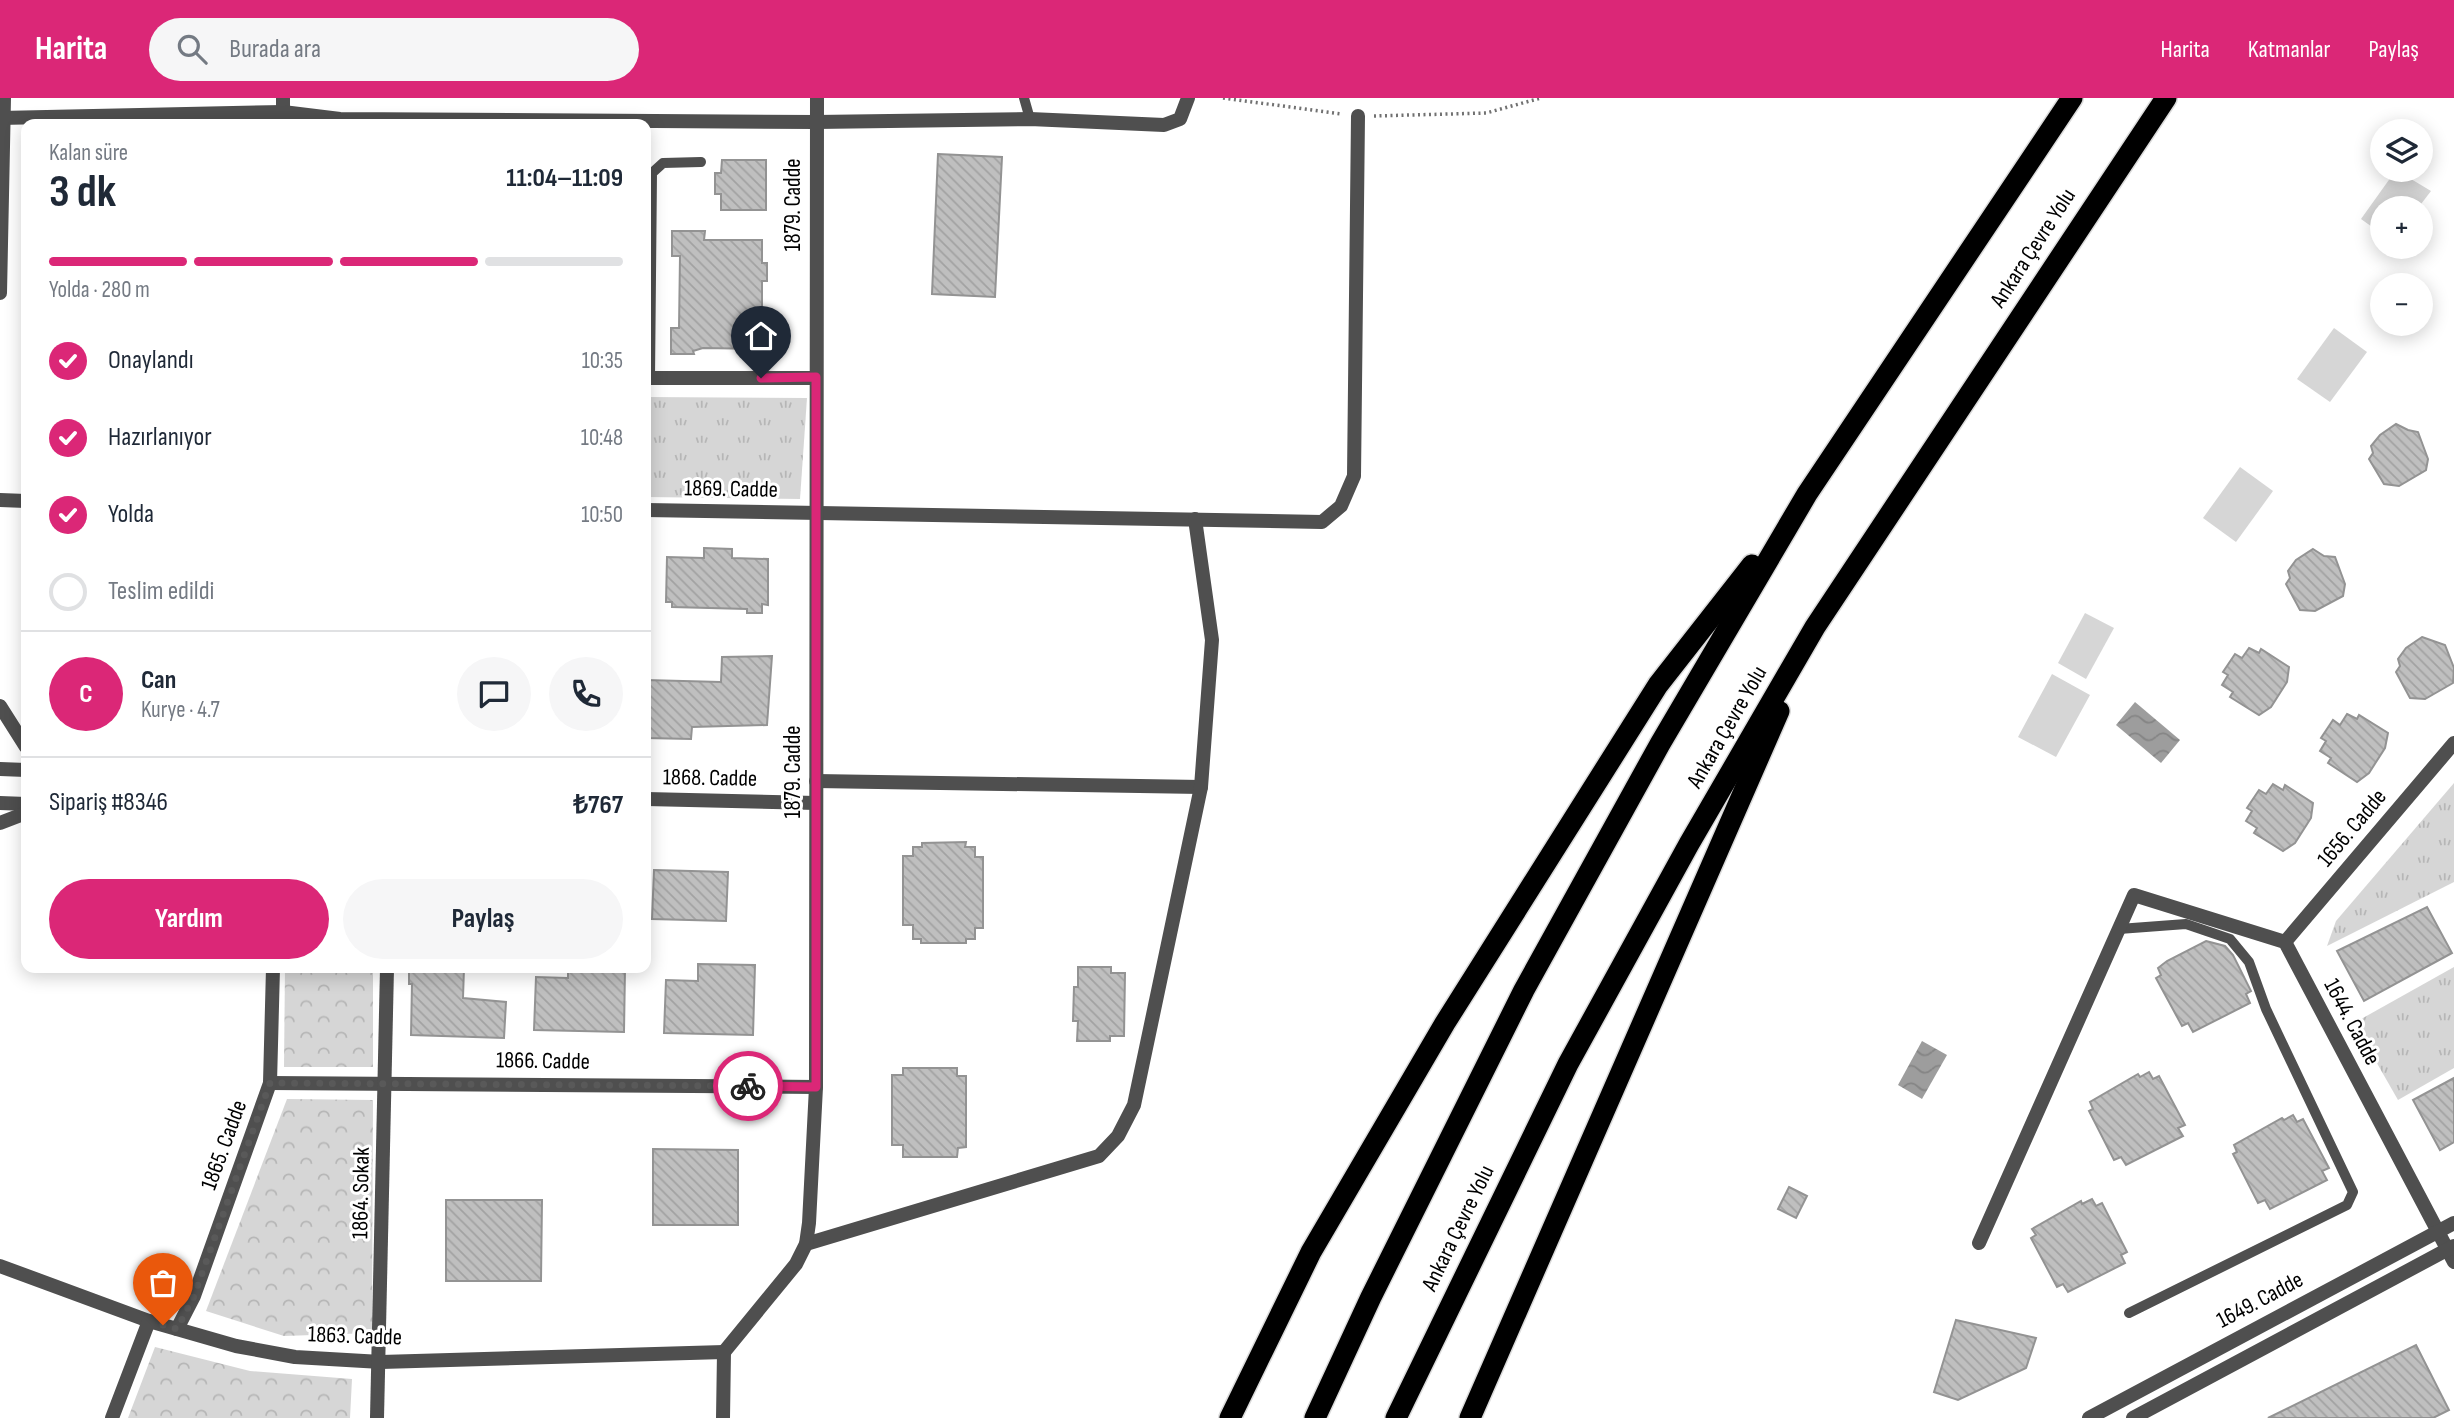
<!DOCTYPE html>
<html lang="tr">
<meta charset="utf-8">
<style>
body{margin:0;font-family:"Sofia Sans Condensed",sans-serif;background:#f6f6f7;color:#1f2937;height:100vh;display:flex;flex-direction:column;font-size:26px;white-space:nowrap}
*{box-sizing:border-box;margin:0}
p{font-size:23px;color:#747a83}
.icon{flex:none;width:38px;height:38px;fill:none;stroke:currentColor;stroke-width:2;stroke-linecap:round;stroke-linejoin:round}
.map{position:relative;flex:1;overflow:hidden}
.side{position:absolute;left:21px;top:21px;width:630px;height:854px;display:flex;flex-direction:column;background:#fff;border-radius:14px;box-shadow:0 4px 18px #0003}
.side>*{flex:none}
.tools{position:absolute;left:2370px;top:21px;display:grid;gap:14px}
.tools a{display:grid;place-items:center;width:63px;height:63px;border-radius:50%;background:#fff;box-shadow:0 4px 18px #0003;font-size:35px}
.pin{position:absolute;display:grid;place-items:center;width:60px;height:60px;color:#fff;margin:-72px -30px;border-radius:50% 50% 50% 0;rotate:-45deg;box-shadow:0 0 7px #0007}
.pin .icon{rotate:45deg}
.courier{position:absolute;display:grid;place-items:center;width:70px;height:70px;margin:-35px;border:5px solid #db2777;border-radius:50%;background:#fff;color:#222;box-shadow:0 2px 9px #0007}
.head em{font-style:normal;font-weight:700}
.head div{display:flex;flex-direction:column-reverse}
.head{display:flex;align-items:center;justify-content:space-between;height:119px;padding:0 28px}
h1{font-size:46px;font-weight:700;line-height:52px}
.bar{display:grid;grid-template-columns:repeat(4,1fr);gap:10px 7px;align-content:center;height:84px;padding:0 28px}
.bar i{height:9px;border-radius:5px;background:#e0e1e3}
.bar .on{background:#db2777}
.bar p{grid-column:span 4}
.line{display:flex;align-items:center;gap:18px;padding:0 28px;border-top:2px solid #e0e1e3}
.line div{flex:1}
.round{display:grid;place-items:center;flex:none;width:74px;height:74px;border-radius:37px;background:#f6f6f7}
ol{padding:0 28px;list-style:none}
li{display:flex;align-items:center;gap:21px;height:77px}
li p{margin-inline-start:auto}
li .icon{padding:7px;border-radius:50%;background:#db2777;color:#fff;stroke-width:4}
li:last-child{color:#747a83}
li i{width:38px;height:38px;border:4px solid #e0e1e3;border-radius:50%}
.button{display:flex;gap:14px;margin-top:auto;padding:14px 28px}
.button a{flex:1;height:80px;border-radius:42px;background:#db2777;color:#fff;font-size:28px;font-weight:700;line-height:80px;text-align:center}
.button a+a{background:#f6f6f7;color:#1f2937}
header{display:flex;align-items:center;gap:42px;box-sizing:border-box;height:98px;padding:0 35px;background:#db2777;color:#fff}
header strong{font-size:33px}
nav{display:flex;gap:38px;margin-inline-start:auto;font-size:24px}
.search{width:490px;height:63px;background:#f6f6f7;display:flex;align-items:center;gap:18px;box-sizing:border-box;padding:0 24px;border-radius:38px;color:#747a83;font-size:26px}
.map>svg:first-child{display:block}
.grass{fill:url(#grass-tufts)}
.forest{fill:url(#forest-crowns)}
.garden{fill:#d6d6d6}
.water{fill:url(#water-waves)}
.building{fill:url(#building-back-hatch);stroke:#939393;stroke-width:2}
.lines{fill:none;stroke-linecap:round;stroke-linejoin:round}
.motorway-casing{stroke:#dbdbdb;stroke-width:24}
.path{stroke:#717171;stroke-width:3.5;stroke-dasharray:2 3.5;stroke-linecap:butt}
.service{stroke:#4f4f4f;stroke-width:10}
.minor{stroke:#4f4f4f;stroke-width:14}
.tertiary{stroke:#4f4f4f;stroke-width:14}
.motorway{stroke:#000;stroke-width:21}
.done{stroke:#595959;stroke-width:7;stroke-dasharray:0 12.6}
.route{stroke:#db2777;stroke-width:9}
.labels{text-anchor:middle;dominant-baseline:central;stroke-width:6;stroke-linejoin:round;paint-order:stroke}
.street-label{font-size:23px;fill:#000;stroke:#fff}
</style>
<header>
<strong>Harita</strong>
<div class="search"><svg class="icon" aria-label="search" viewBox="0 0 24 24"><circle cx="10" cy="10" r="6"/><path d="M15 15l6 6"/></svg>Burada ara</div>
<nav><a>Harita</a><a>Katmanlar</a><a>Paylaş</a></nav>
</header>
<div class="map">
<svg width="2454" height="1320" viewBox="0 0 2454 1320">
<defs>
<pattern id="grass-tufts" width="24" height="20" patternUnits="userSpaceOnUse" patternTransform="scale(1.75)"><rect width="24" height="20" fill="#d6d6d6"/><path d="M3 7l-1-3M5 7V3M7 7l1-3M15 17l-1-3M17 17v-4M19 17l1-3" fill="none" stroke="#b6b6b6"/></pattern>
<pattern id="forest-crowns" width="20" height="18" patternUnits="userSpaceOnUse" patternTransform="scale(1.75)"><rect width="20" height="18" fill="#d6d6d6"/><path d="M2 6a3 3 0 1 1 6 0M12 15a3 3 0 1 1 6 0" fill="none" stroke="#b6b6b6"/></pattern>
<pattern id="water-waves" width="16" height="10" patternUnits="userSpaceOnUse" patternTransform="scale(1.75)"><rect width="16" height="10" fill="#9d9d9d"/><path d="M0 5q4-4 8 0t8 0" fill="none" stroke="#858585"/></pattern>
<pattern id="building-back-hatch" width="6" height="6" patternUnits="userSpaceOnUse" patternTransform="scale(1.75)"><rect width="6" height="6" fill="#bfbfbf"/><path d="M-1 5l2 2M0 0l6 6M5-1l2 2" fill="none" stroke="#a2a2a2"/></pattern>
</defs>
<rect width="100%" height="100%" fill="#fff"/>
<!-- grass -->
<g class="grass">
<path d="M646 299 807 300 800 401 646 399Z"/>
<path d="M2454 685V784L2327 848 2336 823Z"/>
<path d="M2454 869V970L2398 1002 2354 925Z"/>
</g>
<!-- forest -->
<g class="forest">
<path d="M285 870H373V969H284Z"/>
<path d="M287 1001 373 1002 372 1235 284 1238 206 1213Z"/>
<path d="M155 1249 250 1273 352 1281 350 1320H128Z"/>
</g>
<!-- garden -->
<g class="garden">
<path d="M2396 72 2431 93 2418 110H2382V136L2361 121Z"/>
<path d="M2334 230 2367 254 2330 304 2297 281Z"/>
<path d="M2240 369 2273 393 2236 444 2203 420Z"/>
<path d="M2085 515 2114 530 2086 581 2058 565Z"/>
<path d="M2052 576 2090 597 2056 659 2018 639Z"/>
</g>
<!-- water -->
<g class="water">
<path d="M2135 604 2180 642 2161 665 2116 627Z"/>
<path d="M1922 943 1947 957 1922 1001 1898 987Z"/>
</g>
<!-- building -->
<g class="building">
<path d="M938 56 1002 59 995 199 932 196Z"/>
<path d="M722 62H766V112H721V96H715V75H721Z"/>
<path d="M672 133H705L704 142H762V165H767V183H762V251L703 250 693 253 694 256H671V230H679L680 158H672Z"/>
<path d="M2396 326 2408 332 2418 334 2428 361 2426 372 2399 388 2384 386 2369 361 2373 355 2371 348 2380 337Z"/>
<path d="M704 450 732 451V460L768 461V507L762 506V515H747V511L672 509V504H666L667 459 704 460Z"/>
<path d="M2313 451 2324 458 2335 459 2345 486 2343 498 2315 513 2300 512 2286 486 2290 480 2288 473 2296 462Z"/>
<path d="M2422 539 2445 547 2454 570 2453 585 2425 601 2410 600 2396 574 2400 568 2398 561 2406 550Z"/>
<path d="M2249 550 2259 555 2261 551 2289 569 2287 584 2271 609 2259 617 2230 599 2233 594 2222 587 2228 577 2223 574 2235 556 2242 560Z"/>
<path d="M772 558 767 627 692 629 691 641 646 640V582L721 584 722 559Z"/>
<path d="M2347 616 2357 621 2359 617 2388 635 2385 650 2369 675 2357 684 2328 665 2331 660 2320 653 2326 643 2321 640 2333 622 2340 627Z"/>
<path d="M2273 686 2283 692 2285 687 2313 705 2311 720 2295 745 2283 753 2254 735 2257 730 2246 723 2252 713 2247 710 2259 692 2266 696Z"/>
<path d="M966 744 965 749H975V759H983V830H975V841H966V845H921V841H913V827H903V758H913V749H922V745Z"/>
<path d="M654 772 728 774 726 823 652 821Z"/>
<path d="M2427 809 2452 855 2364 903 2337 853Z"/>
<path d="M2206 843 2225 848 2233 857 2251 893 2246 896 2250 905 2193 934 2188 925 2182 928 2156 880 2161 877 2158 870 2167 863Z"/>
<path d="M698 866 755 867 753 937 664 935 666 882 698 883Z"/>
<path d="M1078 869H1111V875H1125L1124 938H1110V943H1077L1078 923H1073L1074 889H1078Z"/>
<path d="M409 870H464L463 900 506 904 504 940 411 937 412 886H409Z"/>
<path d="M568 870H625L624 934 534 932 536 879 568 880Z"/>
<path d="M903 970H957V978H966V1049L958 1050 957 1059H903V1047H892V977H903Z"/>
<path d="M2149 974 2153 981 2159 978 2185 1027 2178 1030 2183 1038 2126 1067 2121 1059 2114 1062 2089 1013 2093 1011 2090 1004 2138 976 2140 979Z"/>
<path d="M2454 980V1044L2440 1052 2413 1002Z"/>
<path d="M2293 1017 2297 1024 2303 1021 2329 1070 2322 1073 2327 1082 2270 1111 2265 1102 2258 1105 2233 1056 2237 1054 2234 1047 2282 1020 2284 1022Z"/>
<path d="M653 1051 738 1052V1127H653Z"/>
<path d="M1789 1089 1807 1098 1796 1120 1778 1111Z"/>
<path d="M2092 1101 2096 1108 2102 1105 2127 1154 2121 1157 2125 1165 2068 1194 2063 1186 2057 1189 2031 1140 2036 1137 2032 1131 2081 1103 2082 1106Z"/>
<path d="M446 1102H542L541 1183H446Z"/>
<path d="M1956 1222 2036 1240 2026 1270 1958 1302 1934 1294Z"/>
<path d="M2416 1247 2449 1312 2433 1320H2268Z"/>
</g>
<g class="lines">
<!-- motorway casing -->
<g class="motorway-casing">
<g id="motorway">
<path d="M1230 1320 1311 1154 1445 925 1658 587 1752 467"/>
<path d="M1315 1320 1371 1199 1524 892 1660 646 1807 396 2072 0"/>
<path d="M1396 1320 1568 966 1689 746 1815 529 2166 0"/>
<path d="M1470 1320 1779 613"/>
</g>
</g>
<!-- path -->
<g class="path">
<path d="M1223 0 1342 16"/>
<path d="M1374 18 1486 15 1541 0"/>
</g>
<!-- service -->
<g class="service">
<path d="M1024 0 1030 21"/>
<path d="M650 280 652 75 663 65 701 64"/>
<path d="M2119 831 2186 826 2230 841 2249 864 2266 911 2353 1094 2347 1107 2129 1215"/>
</g>
<!-- minor -->
<g class="minor">
<path d="M283 0V26"/>
<path d="M0 20 283 14 340 21 816 24 1030 21 1164 27 1180 21 1188 0"/>
<path d="M646 280H816"/>
<path d="M0 402 26 403"/>
<path d="M646 412 1322 424 1341 408 1354 378 1358 18"/>
<path d="M0 608 26 649"/>
<path d="M0 671 26 672"/>
<path d="M816 683 1201 689"/>
<path d="M646 701 816 705"/>
<path d="M0 705 26 706"/>
<path d="M0 725 26 715"/>
<path d="M2285 844 2454 645"/>
<path d="M270 985 816 989"/>
<path d="M1979 1145 2134 797 2285 844 2454 1164"/>
<path d="M806 1146 1099 1058 1118 1038 1134 1007 1201 689 1212 542 1195 421"/>
<path d="M0 1168 149 1223 236 1248 295 1259 381 1264 724 1254"/>
<path d="M177 1231 194 1198 270 985 273 870"/>
<path d="M112 1320 149 1223"/>
<path d="M377 1320 387 870"/>
<path d="M723 1320 724 1254 796 1166 806 1146 809 1125 816 989 817 0"/>
<path d="M2089 1320 2454 1125"/>
<path d="M2133 1320 2454 1148"/>
</g>
<!-- tertiary -->
<path class="tertiary" d="M0 195 4 0"/>
<!-- motorway -->
<use href="#motorway" class="motorway"/>
</g>
<g class="lines">
<!-- done -->
<path class="done" d="M163 1227 177 1231 194 1198 270 985 748 988"/>
<!-- route -->
<path class="route" d="M748 988 816 989V279L761 280"/>
</g>
<g class="labels">
<!-- street labels -->
<g class="street-label">
<text transform="translate(793 107) rotate(-90)">1879. Cadde</text>
<text transform="translate(2033 150) rotate(-57)">Ankara Çevre Yolu</text>
<text transform="translate(731 391) rotate(1)">1869. Cadde</text>
<text transform="translate(1727 629) rotate(-60)">Ankara Çevre Yolu</text>
<text transform="translate(793 674) rotate(-90)">1879. Cadde</text>
<text transform="translate(710 680) rotate(1)">1868. Cadde</text>
<text transform="translate(2352 730) rotate(-50)">1656. Cadde</text>
<text transform="translate(2352 924) rotate(62)">1644. Cadde</text>
<text transform="translate(543 963) rotate(1)">1866. Cadde</text>
<text transform="translate(224 1047) rotate(-70)">1865. Cadde</text>
<text transform="translate(361 1095) rotate(-89)">1864. Sokak</text>
<text transform="translate(1458 1130) rotate(-64)">Ankara Çevre Yolu</text>
<text transform="translate(2260 1202) rotate(-28)">1649. Cadde</text>
<text transform="translate(355 1238) rotate(2)">1863. Cadde</text>
</g>
</g>
</svg>
<div class="tools">
<a><svg class="icon" aria-label="layers" viewBox="0 0 24 24"><path d="M12 4l9 5-9 5-9-5zM3 14l9 5 9-5"/></svg></a>
<a>+</a>
<a>−</a>
</div>
<div class="pin" style="left:163px;top:1227px;background:#ea580c"><svg class="icon" aria-label="bag" viewBox="0 0 24 24"><path d="M5 8h14l-1 12H6zM9 8a3 3 0 0 1 6 0"/></svg></div>
<div class="pin" style="left:761px;top:280px;background:#1f2937"><svg class="icon" aria-label="home" viewBox="0 0 24 24"><path d="M3 11l9-7 9 7M6 9v11h12V9"/></svg></div>
<div class="courier" style="left:748px;top:988px"><svg class="icon" aria-label="bike" viewBox="0 0 24 24"><circle cx="6" cy="16" r="4"/><circle cx="18" cy="16" r="4"/><path d="M6 16l4-8h5l3 8M10 8l3 8H6M13 5h3"/></svg></div>
<section class="side">
<div class="head"><div><h1>3 dk</h1><p>Kalan süre</p></div><em>11:04–11:09</em></div>
<div class="bar"><i class="on"></i><i class="on"></i><i class="on"></i><i></i><p>Yolda · 280 m</p></div>
<ol>
<li><svg class="icon" aria-label="check" viewBox="0 0 24 24"><path d="M5 12l5 5 9-10"/></svg>Onaylandı<p>10:35</p></li>
<li><svg class="icon" aria-label="check" viewBox="0 0 24 24"><path d="M5 12l5 5 9-10"/></svg>Hazırlanıyor<p>10:48</p></li>
<li><svg class="icon" aria-label="check" viewBox="0 0 24 24"><path d="M5 12l5 5 9-10"/></svg>Yolda<p>10:50</p></li>
<li><i></i>Teslim edildi</li>
</ol>
<div class="line" style="height:126px"><b class="round" style="background:#db2777;color:#fff">C</b><div><b>Can</b><p>Kurye · 4.7</p></div><a class="round"><svg class="icon" aria-label="chat" viewBox="0 0 24 24"><path d="M4 5h16v11H9l-5 4z"/></svg></a><a class="round"><svg class="icon" aria-label="phone" viewBox="0 0 24 24"><path d="M5 4h4l2 5-3 2q2 4 5 5l2-3 5 2v4C11 20 4 13 5 4z"/></svg></a></div>
<div class="line" style="height:91px"><div>Sipariş #8346</div><b>₺767</b></div>
<div class="button"><a>Yardım</a><a>Paylaş</a></div>
</section>
</div>
